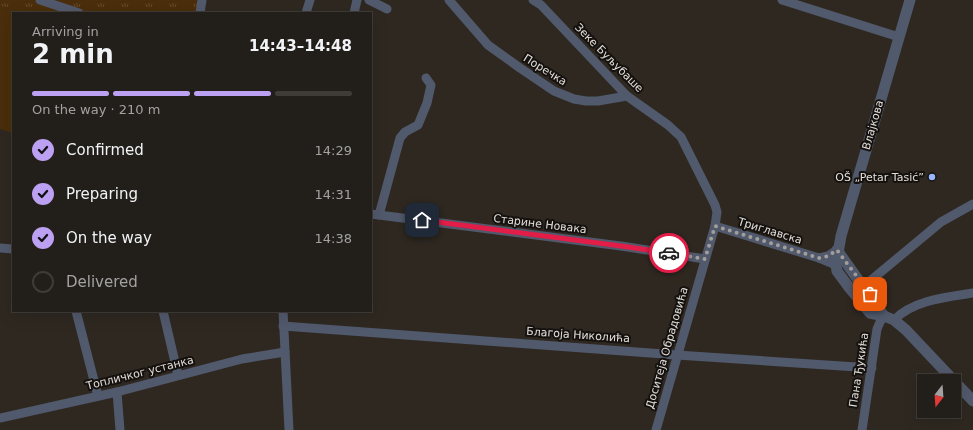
<!DOCTYPE html>
<meta charset="utf-8">
<style>
body{margin:0;font-family:"DejaVu Sans",sans-serif;background:#2a2722;color:#f1f3f6;height:100vh;display:flex;flex-direction:column;font-size:15px;white-space:nowrap}
*{box-sizing:border-box;margin:0}
p{font-size:13px;color:#a2a2a2}
.icon{flex:none;width:22px;height:22px;fill:none;stroke:currentColor;stroke-width:2;stroke-linecap:round;stroke-linejoin:round}
.map{position:relative;flex:1;overflow:hidden}
.side{position:absolute;left:12px;top:12px;width:360px;height:300px;display:flex;flex-direction:column;background:#221e19;border-radius:0px;box-shadow:0 4px 16px #0002,0 0 0 1px #3f3c38}
.side>*{flex:none}
.needle{width:26px;rotate:197deg}
.tools{position:absolute;left:917px;top:374px;display:grid;gap:8px}
.tools a{display:grid;place-items:center;width:44px;height:44px;border-radius:0px;background:#221e19;box-shadow:0 4px 16px #0002,0 0 0 1px #3f3c38;font-size:20px}
.pin{position:absolute;display:grid;place-items:center;width:34px;height:34px;color:#fff;margin:-17px;border-radius:8px;box-shadow:0 2px 6px #0006}
.courier{position:absolute;display:grid;place-items:center;width:40px;height:40px;margin:-20px;border:3px solid #e11d48;border-radius:50%;background:#fff;color:#222;box-shadow:0 1px 5px #0007}
.overview em{font-style:normal;font-weight:700}
.overview div{display:flex;flex-direction:column-reverse}
.overview{display:flex;align-items:center;justify-content:space-between;height:68px;padding:0 20px}
h1{font-size:26px;font-weight:700;line-height:30px}
.bar{display:grid;grid-template-columns:repeat(4,1fr);gap:6px 4px;align-content:center;height:48px;padding:0 20px}
.bar i{height:5px;border-radius:3px;background:#3f3c38}
.bar .active{background:#bca0f2}
.bar p{grid-column:span 4}
ol{padding:0 20px;list-style:none}
li{display:flex;align-items:center;gap:12px;height:44px}
li p{margin-inline-start:auto}
li .icon{padding:4px;border-radius:50%;background:#bca0f2;color:#111;stroke-width:4}
li:last-child{color:#a2a2a2}
li i{width:22px;height:22px;border:2px solid #3f3c38;border-radius:50%}
.map>svg:first-child{display:block}
.grass{fill:url(#grass-tufts)}
.garden{fill:#4b2e0b}
.lines{fill:none;stroke-linecap:round;stroke-linejoin:round}
.minor{stroke:#51596c;stroke-width:9}
.tertiary{stroke:#51596c;stroke-width:11}
.done{stroke:#a39e99;stroke-width:4;stroke-dasharray:0 7.2}
.route{stroke:#e11d48;stroke-width:5}
.poi-dot{fill:#99b5fd;stroke:#14110e;stroke-width:1.5}
.labels{text-anchor:middle;dominant-baseline:central;stroke-width:4;stroke-linejoin:round;paint-order:stroke}
.street-label{font-size:11px;fill:#e2ded9;stroke:#14110e}
.poi-label{font-size:11px;fill:#e2ded9;stroke:#14110e;text-anchor:end}
</style>
<div class="map">
<svg width="973" height="430" viewBox="0 0 973 430">
<defs>
<pattern id="grass-tufts" width="24" height="20" patternUnits="userSpaceOnUse"><rect width="24" height="20" fill="#4b2e0b"/><path d="M3 7l-1-3M5 7V3M7 7l1-3M15 17l-1-3M17 17v-4M19 17l1-3" fill="none" stroke="#654c2e"/></pattern>
</defs>
<rect width="100%" height="100%" fill="#2e2821"/>
<!-- grass -->
<path class="grass" d="M0 0H202L200 13H23L0 6Z"/>
<!-- garden -->
<path class="garden" d="M0 6 23 13H13V133L0 129Z"/>
<g class="lines">
<!-- minor -->
<g class="minor">
<path d="M40 0 79 13"/>
<path d="M369 0 387 9"/>
<path d="M449 0 488 45 520 68 554 91 574 99 586 101H598L627 96"/>
<path d="M533 0 541 5 627 96 668 125 681 137 715 205 717 212 715 226 656 430"/>
<path d="M782 0 899 37"/>
<path d="M200 13 202 0"/>
<path d="M306 13 310 0"/>
<path d="M354 13 357 0"/>
<path d="M371 214 621 246 705 259"/>
<path d="M379 215 400 138 405 132 418 125 427 103 431 85 426 78"/>
<path d="M715 226 819 258"/>
<path d="M0 248 13 249"/>
<path d="M836 265 819 258 828 256 837 250"/>
<path d="M864 286 941 222 973 204"/>
<path d="M76 311 98 396"/>
<path d="M163 311 178 375"/>
<path d="M283 311 289 430"/>
<path d="M894 320C913 300 947 297 973 293"/>
<path d="M283 326 677 355 872 368"/>
<path d="M117 392 120 430"/>
<path d="M0 418 117 392 242 359 285 352"/>
<path d="M862 430 877 329 880 322 884 316"/>
</g>
<!-- tertiary -->
<g class="tertiary">
<path d="M910 0 841 236 836 265 837 271 848 286 870 313 884 316 894 320 906 330 973 401"/>
<path d="M837 250 884 316"/>
</g>
</g>
<g class="lines">
<!-- done -->
<path class="done" d="M669 253 705 259 715 226 819 258 828 256 837 250 870 294"/>
<!-- route -->
<path class="route" d="M422 220 621 246 669 253"/>
</g>
<!-- markers -->
<circle class="poi-dot" cx="932" cy="177" r="4"/>
<g class="labels">
<!-- street labels -->
<g class="street-label">
<text transform="translate(609 58) rotate(45)">Зеке Буљубаше</text>
<text transform="translate(545 70) rotate(32)">Поречка</text>
<text transform="translate(873 125) rotate(-74)">Влајкова</text>
<text transform="translate(540 224) rotate(7)">Старине Новака</text>
<text transform="translate(770 231) rotate(17)">Триглавска</text>
<text transform="translate(578 335) rotate(4)">Благоја Николића</text>
<text transform="translate(667 348) rotate(-74)">Доситеја Обрадовића</text>
<text transform="translate(859 370) rotate(-81)">Пана Ђукића</text>
<text transform="translate(140 373) rotate(-14)">Топличког устанка</text>
</g>
<!-- poi labels -->
<g class="poi-label">
<text x="924" y="177">OŠ „Petar Tasić”</text>
</g>
</g>
</svg>
<div class="tools">
<a><svg class="needle" viewBox="-14 -14 28 28"><path d="M0-13l5 13h-10z" fill="#e53935"/><path d="M0 13l5-13h-10z" fill="#a2a2a2"/></svg></a>
</div>
<div class="pin" style="left:870px;top:294px;background:#ea580c"><svg class="icon" aria-label="bag" viewBox="0 0 24 24"><path d="M5 8h14l-1 12H6zM9 8a3 3 0 0 1 6 0"/></svg></div>
<div class="pin" style="left:422px;top:220px;background:#1f2937"><svg class="icon" aria-label="home" viewBox="0 0 24 24"><path d="M3 11l9-7 9 7M6 9v11h12V9"/></svg></div>
<div class="courier" style="left:669px;top:253px"><svg class="icon" aria-label="car" viewBox="0 0 24 24"><path d="M5 17H2v-5l4-1 3-4h7l3 4 3 1v5h-3M9 17h6M6 11h13"/><circle cx="7" cy="17" r="2"/><circle cx="17" cy="17" r="2"/></svg></div>
<section class="side">
<div class="overview"><div><h1>2 min</h1><p>Arriving in</p></div><em>14:43–14:48</em></div>
<div class="bar"><i class="active"></i><i class="active"></i><i class="active"></i><i></i><p>On the way · 210 m</p></div>
<ol>
<li><svg class="icon" aria-label="check" viewBox="0 0 24 24"><path d="M5 12l5 5 9-10"/></svg>Confirmed<p>14:29</p></li>
<li><svg class="icon" aria-label="check" viewBox="0 0 24 24"><path d="M5 12l5 5 9-10"/></svg>Preparing<p>14:31</p></li>
<li><svg class="icon" aria-label="check" viewBox="0 0 24 24"><path d="M5 12l5 5 9-10"/></svg>On the way<p>14:38</p></li>
<li><i></i>Delivered</li>
</ol>
</section>
</div>
